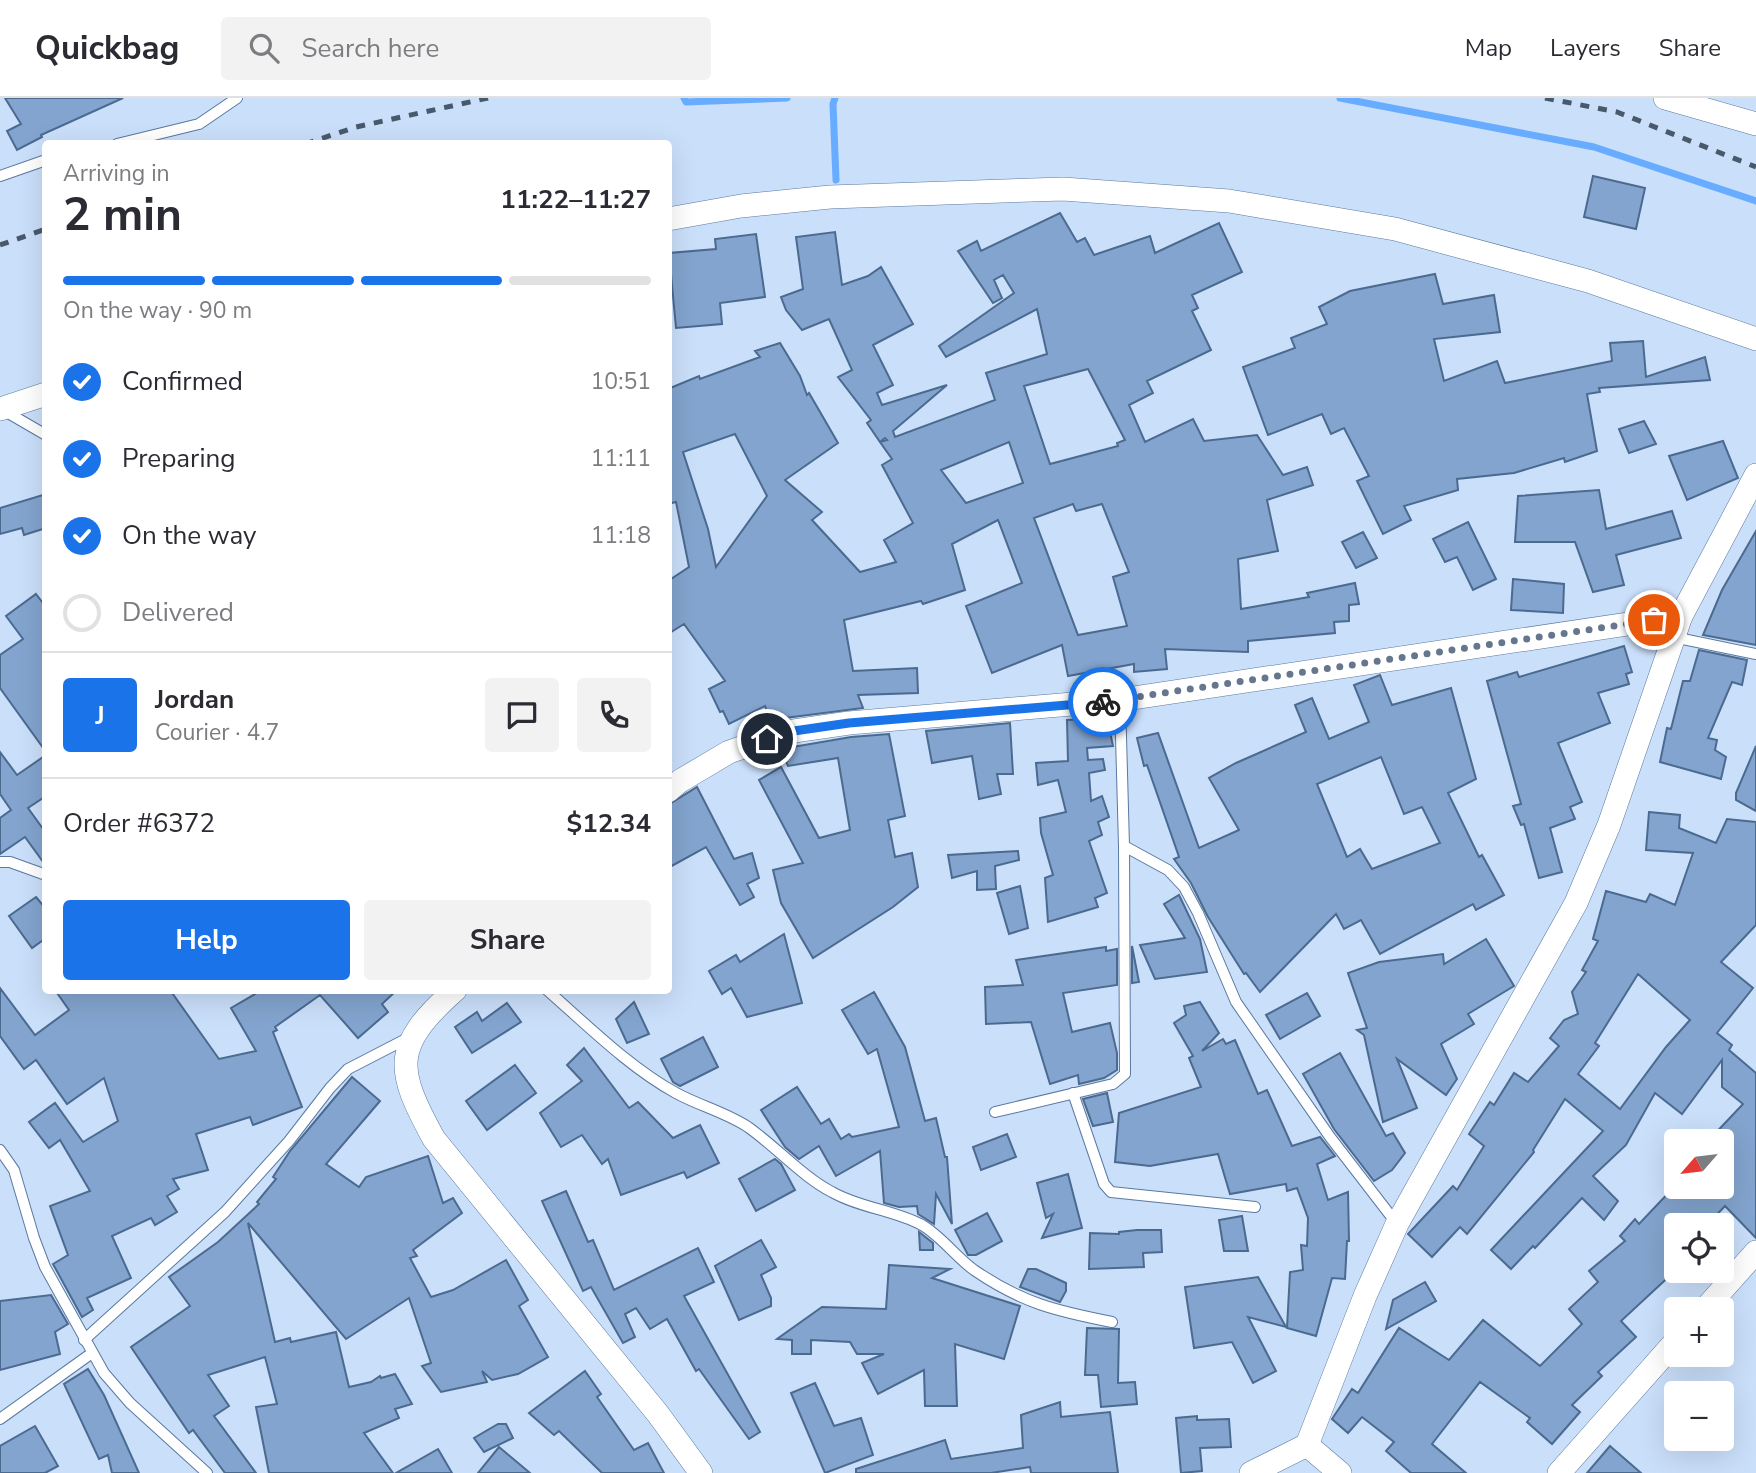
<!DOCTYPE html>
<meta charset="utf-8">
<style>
body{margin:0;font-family:"Nunito Sans",sans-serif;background:#f2f2f3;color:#2b2b33;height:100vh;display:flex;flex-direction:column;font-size:26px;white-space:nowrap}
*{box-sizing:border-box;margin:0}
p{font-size:23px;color:#7c7c81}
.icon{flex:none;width:38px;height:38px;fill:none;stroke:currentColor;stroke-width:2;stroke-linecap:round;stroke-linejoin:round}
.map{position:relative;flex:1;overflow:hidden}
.details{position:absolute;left:42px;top:42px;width:630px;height:854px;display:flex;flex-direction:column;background:#fff;border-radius:7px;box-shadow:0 7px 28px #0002}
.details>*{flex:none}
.needle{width:46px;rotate:242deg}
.controls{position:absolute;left:1664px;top:1031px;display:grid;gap:14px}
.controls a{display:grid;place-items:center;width:70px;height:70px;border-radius:7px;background:#fff;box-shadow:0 7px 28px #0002;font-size:35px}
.pin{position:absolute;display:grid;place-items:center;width:60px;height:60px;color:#fff;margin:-30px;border:4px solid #fff;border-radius:50%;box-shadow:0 2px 7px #0007}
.courier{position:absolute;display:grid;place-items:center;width:70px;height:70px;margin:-35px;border:5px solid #1a73e8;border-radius:50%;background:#fff;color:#222;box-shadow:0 2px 9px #0007}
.summary em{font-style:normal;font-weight:700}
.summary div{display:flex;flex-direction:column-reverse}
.summary{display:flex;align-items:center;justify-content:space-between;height:119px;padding:0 21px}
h1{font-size:46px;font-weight:700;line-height:52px}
.bar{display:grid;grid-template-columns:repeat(4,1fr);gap:10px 7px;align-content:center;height:84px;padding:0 21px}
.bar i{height:9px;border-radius:5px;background:#e1e1e2}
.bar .active{background:#1a73e8}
.bar p{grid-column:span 4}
.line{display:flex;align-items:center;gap:18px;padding:0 21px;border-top:2px solid #e1e1e2}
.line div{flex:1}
.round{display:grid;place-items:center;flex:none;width:74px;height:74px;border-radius:7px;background:#f2f2f3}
ol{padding:0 21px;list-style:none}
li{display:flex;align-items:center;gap:21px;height:77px}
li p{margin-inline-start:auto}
li .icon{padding:7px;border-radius:50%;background:#1a73e8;color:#fff;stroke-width:4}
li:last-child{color:#7c7c81}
li i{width:38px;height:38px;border:4px solid #e1e1e2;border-radius:50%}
.cta{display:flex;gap:14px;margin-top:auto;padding:14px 21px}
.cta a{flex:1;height:80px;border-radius:7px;background:#1a73e8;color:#fff;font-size:28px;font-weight:700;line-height:80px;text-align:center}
.cta a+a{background:#f2f2f3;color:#2b2b33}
header{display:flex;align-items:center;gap:42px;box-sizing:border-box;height:98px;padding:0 35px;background:#fff;border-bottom:2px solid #e1e1e2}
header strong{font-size:33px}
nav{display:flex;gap:38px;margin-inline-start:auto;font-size:24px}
.search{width:490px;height:63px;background:#f2f2f3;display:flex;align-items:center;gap:18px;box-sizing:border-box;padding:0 24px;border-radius:7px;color:#7c7c81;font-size:26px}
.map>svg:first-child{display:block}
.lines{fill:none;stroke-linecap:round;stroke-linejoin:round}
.stream{stroke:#68acff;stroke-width:7}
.building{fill:#83a4ce;stroke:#4b6a90;stroke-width:2;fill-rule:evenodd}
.service-casing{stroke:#5a79a1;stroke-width:12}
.minor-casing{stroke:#5a79a1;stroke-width:24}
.service{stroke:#fff;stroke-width:10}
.minor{stroke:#fff;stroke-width:23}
.rail{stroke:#49596c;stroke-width:5;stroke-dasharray:9 9;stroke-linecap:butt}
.done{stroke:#66768c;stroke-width:7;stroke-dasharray:0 12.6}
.route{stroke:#1a73e8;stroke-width:9}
</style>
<header>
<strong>Quickbag</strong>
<div class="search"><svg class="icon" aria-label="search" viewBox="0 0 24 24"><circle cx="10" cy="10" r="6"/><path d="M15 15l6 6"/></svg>Search here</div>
<nav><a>Map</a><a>Layers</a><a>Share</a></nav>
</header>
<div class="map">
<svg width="1756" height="1375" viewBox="0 0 1756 1375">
<rect width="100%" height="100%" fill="#cadffa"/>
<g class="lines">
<!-- stream -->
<g class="stream">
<path d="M684 0 686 4 787 0"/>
<path d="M835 0 833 6 836 82"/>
<path d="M1340 0 1594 49 1756 103"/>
</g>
</g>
<!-- building -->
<g class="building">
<path d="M5 0H123L41 37 42 39 17 52 7 33 21 26Z"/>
<path d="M1593 78 1645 90 1636 131 1584 119Z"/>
<path d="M1060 115 1077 144 1085 140 1094 157 1150 138 1155 155 1219 125 1242 174 1192 197 1198 210 1192 213 1211 252 1147 283 1153 295 1129 307 1145 344 1193 321 1204 343 1257 337 1283 377 1307 369 1313 387 1267 402 1278 453 1238 461 1241 511 1309 499 1307 495 1355 485 1359 506 1349 507V523L1334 524 1335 535 1248 543V554L1165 551 1167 571 1134 574V566L1068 578 1062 547 992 575 966 508 1022 485 998 422 952 446 965 492 923 506 921 503 844 522 853 573 917 570 918 595 858 597 863 610 785 620 771 625 765 608 729 626 723 613 720 614 709 591 725 583 684 526 668 536V483L689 469 676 404 668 406V291L699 278 700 281 760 259 755 253 780 245 800 278 807 297 809 295 838 345 785 382 822 414 812 422 860 474 896 464 884 442 913 425 882 367 892 361 880 344 887 342 885 340 880 344 867 325 871 322 838 279 852 272 829 221 802 232 786 212 781 199 803 191 796 139 835 134 842 187 868 178 881 169 913 226 873 247 893 287 877 295 882 307 947 287 893 333 895 339 995 302 986 275 1047 256 1037 211 946 259 939 248 1014 195 1003 177 994 182 1002 200 993 205 958 153 977 143 981 153ZM1088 271 1125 342 1117 345 1118 348 1050 366 1024 288ZM735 336 767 398 716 469 708 431 683 354ZM1009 344 1023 385 966 405 941 372ZM1073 406 1076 413 1102 406 1129 474 1113 479 1127 528 1078 537 1034 420Z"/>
<path d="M756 136 765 199 720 205 722 226 676 230 669 155 716 151 715 141Z"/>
<path d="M1435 176 1443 206 1494 197 1500 234 1434 241 1444 283 1497 263 1505 285 1612 263 1610 245 1643 243 1646 279 1705 259 1710 282 1599 290 1600 294 1587 296 1597 353 1565 364 1564 360 1514 375 1457 381 1458 392 1404 408 1411 422 1383 436 1357 383 1369 378 1344 330 1331 336 1322 316 1268 337 1243 269 1295 250 1291 240 1327 226 1319 209 1350 193Z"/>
<path d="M1644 323 1656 346 1629 355 1619 331Z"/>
<path d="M1723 343 1738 380 1687 402 1669 358Z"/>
<path d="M1599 392 1606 431 1672 413 1681 440 1616 457 1624 487 1593 494 1575 444H1515L1518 398Z"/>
<path d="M46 396V430L24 437 22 430 0 436V410Z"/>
<path d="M1468 424 1496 481 1473 492 1457 459 1445 464 1433 441Z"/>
<path d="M1756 433V547L1703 537 1722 492Z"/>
<path d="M1363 434 1377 460 1356 470 1342 444Z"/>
<path d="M1513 481 1564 486 1563 515 1511 512Z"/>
<path d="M36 496 46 509V654L0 590V557L23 541 6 518Z"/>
<path d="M1624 548 1632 574 1626 576 1629 586 1598 595 1610 625 1558 645 1582 704 1570 709 1575 721 1550 730 1562 774 1539 780 1524 726 1521 727 1513 708 1521 706 1487 583 1517 574 1519 579Z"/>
<path d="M1699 552 1747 562 1742 587 1732 584 1708 640 1717 642 1715 652 1726 659 1721 681 1660 664 1667 630 1671 631 1683 583H1690Z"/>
<path d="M1380 577 1392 607 1451 590 1476 681 1448 695 1479 759 1482 757 1504 797 1476 812 1473 806 1380 856 1361 822 1344 831 1336 816 1260 894 1246 875 1244 876 1208 819 1191 785 1174 761 1179 759 1147 667 1144 668 1137 640 1158 635 1199 750 1239 732 1209 680 1236 665 1306 634 1295 607 1312 600 1329 641 1369 624 1354 587ZM1381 659 1404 716 1422 709 1440 745 1372 771 1360 751 1347 759 1317 686Z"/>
<path d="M1107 620 1113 648 1087 650 1088 662 1103 661 1105 672 1089 675 1091 703 1102 698 1109 719 1098 724 1102 737 1089 743 1107 795 1095 800 1098 809 1048 824 1045 780 1053 777 1041 735 1040 720 1066 714 1058 682 1038 687 1036 665 1068 663 1067 622Z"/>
<path d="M1010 625 1013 676H997L1001 696 979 701 972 658 932 665 926 633Z"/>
<path d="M889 636 905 718 888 722 895 759 912 755 918 789 893 809 813 860 781 805 773 772 803 765 759 682 781 669 819 740 850 732 838 660 788 668 781 651 851 639Z"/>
<path d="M1756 648V713L1736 702V695Z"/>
<path d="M0 654 17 677 46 657V698L28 710 46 735V768L25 739 0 756V720L11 712 0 696Z"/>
<path d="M697 689 734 761 752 755 759 780 747 786 754 799 740 807 706 749 668 770V707Z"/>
<path d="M1649 714 1680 717 1679 730 1716 745 1727 721 1756 724V827L1721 864 1753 890 1717 935 1732 947 1729 952 1756 975V1140L1725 1108 1707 1127H1676V1172L1621 1223 1636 1239 1598 1274 1602 1278 1572 1307 1580 1314 1552 1346 1527 1324 1530 1320 1480 1284 1432 1346 1466 1375H1411L1386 1353 1394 1344 1362 1319 1348 1335 1332 1321 1352 1291 1358 1295 1399 1230 1449 1262 1483 1222 1540 1268 1582 1226 1569 1211 1598 1184 1589 1173 1625 1143 1620 1138 1635 1121 1639 1126 1675 1088H1722V1043H1708L1743 1006 1722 989V962L1682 1016 1655 995 1626 1047 1593 1078 1618 1103 1604 1122 1582 1100 1535 1150 1533 1148 1511 1171 1491 1152 1603 1033 1565 1001 1533 1052 1534 1054 1467 1136 1460 1129 1432 1159 1408 1136 1453 1088 1457 1092 1484 1048 1469 1036 1490 1004 1494 1007 1514 975 1528 984 1559 948 1550 940 1564 922 1578 916 1572 894 1586 874 1582 872 1598 843 1593 841 1606 793 1646 804 1650 796 1675 807 1693 755 1646 752ZM1638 876 1690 922 1666 949 1620 1011 1578 976 1599 948 1595 945Z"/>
<path d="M1018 753 1019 762 995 768 996 791 977 792V773L952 780 948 757Z"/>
<path d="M1020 788 1028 830 1009 836 997 795Z"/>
<path d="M1179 797 1200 841 1207 874 1155 881 1140 847 1185 840 1164 806Z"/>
<path d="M36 799 46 811V840L32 850 9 818Z"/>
<path d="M784 836 802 905 747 919 731 890 722 896 709 873 736 857 740 864Z"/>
<path d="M1486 841 1514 888 1468 916 1474 926 1441 946 1457 981 1446 997 1397 961 1417 1010 1383 1024 1364 937 1357 932 1367 930 1348 875 1379 864 1443 856 1444 866Z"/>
<path d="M1132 848 1139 884 1132 885Z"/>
<path d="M1106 849V853L1117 851V887L1063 895 1072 934 1110 925 1117 955V972L1104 980 1079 986 1078 977 1050 986 1031 924 986 926 985 889 1023 887 1016 862Z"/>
<path d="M0 890 35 937 69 912 55 892H170L219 961 256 953 231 910 262 892H397L382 906 388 914 358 940 320 897 275 929 277 932 273 934 302 1009 253 1027 250 1019 196 1036 208 1072 173 1081 179 1091 167 1098 177 1114 155 1127 151 1120 112 1138 131 1180 87 1200 93 1212 82 1219 53 1166 68 1157 50 1108 90 1093 60 1042 49 1050 29 1024 55 1005 83 1044 118 1023 104 980 67 1006 36 962 24 971 0 938Z"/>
<path d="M874 894 905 949 925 1023 936 1020 945 1059H947L952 1126 936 1096 934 1126 918 1116 917 1108 899 1109 884 1105 880 1053 836 1078 819 1048 799 1061 785 1049 761 1012 797 989 821 1026 829 1021 841 1041 849 1036 852 1039 899 1029 877 951 868 956 842 912Z"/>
<path d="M1307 895 1320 918 1280 941 1266 917Z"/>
<path d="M634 904 649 936 627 945 616 921Z"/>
<path d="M1200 904 1219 935 1202 953 1223 941 1226 946 1235 942 1258 996 1267 992 1292 1048 1320 1039 1335 1058 1317 1066 1328 1102 1348 1094 1349 1143H1347L1345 1181 1332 1180 1316 1238 1287 1230 1290 1174 1303 1172 1301 1147 1307 1148 1308 1120 1297 1090 1287 1093 1286 1086 1230 1096 1218 1056 1150 1068 1115 1064 1119 1015 1201 989 1189 960 1193 958 1174 925 1186 917 1184 908Z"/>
<path d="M507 905 521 924 472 955 455 929 477 914 482 923Z"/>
<path d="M703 939 718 969 680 988 673 984 661 961Z"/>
<path d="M584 950 629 1010 638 1004 673 1040 700 1027 719 1065 687 1080 684 1074 621 1097 608 1061 602 1066 582 1037 561 1049 540 1015 582 983 567 967Z"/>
<path d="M1340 955 1386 1038 1393 1035 1405 1055 1392 1072 1374 1083 1334 1031 1303 976Z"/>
<path d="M515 967 536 995 487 1032 466 1003Z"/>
<path d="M352 979 380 1003 326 1066 359 1089 366 1079 428 1058 443 1105 453 1100 462 1115 413 1152 417 1158 410 1160 431 1199 453 1192 506 1162 528 1202 519 1208 548 1259 518 1276 492 1282 482 1273 487 1284 441 1294 422 1268 431 1265 409 1200 346 1241 248 1125 275 1244 290 1240 291 1244 336 1234 349 1289 371 1284 380 1278 381 1280 395 1276 412 1306 395 1311 399 1320 364 1335 393 1375H269L256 1309 277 1306 265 1259 208 1277 229 1308 214 1318 256 1375H225L193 1332 189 1335 131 1249 190 1208 169 1179 218 1144 259 1106 257 1104 276 1081 273 1079 290 1053Z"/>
<path d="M1107 995 1113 1024 1093 1028 1083 1001Z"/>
<path d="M1007 1036 1016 1059 981 1072 973 1049Z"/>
<path d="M775 1061 781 1066 795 1092 756 1113 739 1081Z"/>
<path d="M1068 1076 1082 1130 1042 1140 1053 1116 1046 1120 1037 1085Z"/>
<path d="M566 1093 588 1144 593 1142 614 1192 698 1150 714 1184 684 1198 760 1334 749 1341 699 1271 696 1273 667 1221 650 1231 636 1210 625 1216 635 1239 623 1245 591 1189 583 1193 542 1103Z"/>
<path d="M987 1115 1002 1143 976 1157H968L955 1132Z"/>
<path d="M1242 1118 1248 1153H1224L1219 1122Z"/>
<path d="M1137 1132H1161L1162 1154 1143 1155 1144 1169 1089 1171 1090 1135 1119 1136V1134Z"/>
<path d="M919 1134 933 1145V1152H920Z"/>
<path d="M761 1142 776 1169 761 1177 771 1200V1208L739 1222 715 1168Z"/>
<path d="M889 1167 950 1171 932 1180 1020 1208 1004 1261 955 1246 957 1308H925L924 1272 878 1296 862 1265 884 1256H857L850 1244 811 1242V1256H792V1242L777 1241 822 1209 886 1211Z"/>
<path d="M1028 1171H1036L1066 1185V1193L1060 1204 1020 1189Z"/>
<path d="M1258 1179 1286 1229 1248 1219 1276 1273 1253 1285 1232 1244 1194 1250 1185 1189Z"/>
<path d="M1425 1184 1436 1203 1386 1231 1393 1202Z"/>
<path d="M51 1197 68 1226 55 1234 60 1256 0 1272V1203Z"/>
<path d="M1087 1230 1119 1231 1118 1285 1135 1284 1137 1306 1101 1309 1098 1277H1085Z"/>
<path d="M88 1271 104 1297 139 1375H112L108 1357 99 1361 64 1286Z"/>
<path d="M585 1273 601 1296 597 1299 634 1352 648 1345 664 1375H602L559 1333 554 1337 529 1315Z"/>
<path d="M815 1285 834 1328 861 1320 873 1357 825 1375 791 1295Z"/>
<path d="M1060 1304 1061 1319 1110 1314 1118 1375H1031L1030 1369 991 1375H856V1371L945 1342 951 1361 1023 1350 1021 1317Z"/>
<path d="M1197 1318V1322L1229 1321 1231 1349 1200 1350 1202 1373 1181 1375 1176 1320Z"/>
<path d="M498 1326H506L513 1340 484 1354 474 1340Z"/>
<path d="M35 1328 58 1368 45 1375H0V1348Z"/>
<path d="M1610 1348 1641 1375H1587Z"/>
<path d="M499 1349 530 1375H478Z"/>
<path d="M438 1351 452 1375H396Z"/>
</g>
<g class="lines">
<!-- service casing -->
<g class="service-casing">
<g id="service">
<path d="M117 46 199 26 237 0"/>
<path d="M0 78 46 62"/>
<path d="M3 312 46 337"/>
<path d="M1673 539 1756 556"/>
<path d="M1124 748 1168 772 1184 789 1198 815 1236 904 1330 1039 1397 1126"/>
<path d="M0 764H10L46 777"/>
<path d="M547 892C587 927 630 970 676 995 700 1008 725 1014 748 1029 775 1048 804 1080 832 1094 860 1110 894 1112 922 1127 941 1138 956 1159 974 1172 1022 1205 1056 1213 1112 1224"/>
<path d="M1073 995 1104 1086 1111 1094 1255 1109"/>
<path d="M995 1014 1113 986 1125 976 1124 748 1120 602"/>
<path d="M0 1052 14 1072 34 1140 45 1169 104 1275 130 1305 207 1375"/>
<path d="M84 1242 225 1114 289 1043 330 990 348 971 410 939"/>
<path d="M0 1321 92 1255"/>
</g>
</g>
<!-- minor casing -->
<g class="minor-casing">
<g id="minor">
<path d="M1665 0 1756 26"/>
<path d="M668 121 741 108 830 99 1063 91 1229 103 1395 131 1588 183 1756 241"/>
<path d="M0 311 46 296"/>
<path d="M668 693 680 683 729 654 787 634 849 625 1120 602 1681 518"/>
<path d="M455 892C392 948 395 970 434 1041L658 1316 701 1375"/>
<path d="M1705 1211 1756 1154"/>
<path d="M1307 1347 1365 1198 1397 1126 1576 805 1609 727 1681 518 1756 377"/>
<path d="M1251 1375 1307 1347 1340 1375"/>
<path d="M1559 1375 1676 1243"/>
</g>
</g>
<!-- service -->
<use href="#service" class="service"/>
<!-- minor -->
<use href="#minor" class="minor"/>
<!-- rail -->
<g class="rail">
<path d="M1545 0 1617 14 1756 69"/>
<path d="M305 46 356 29 488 0"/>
<path d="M0 147 46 131"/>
</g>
</g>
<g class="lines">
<!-- done -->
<path class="done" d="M1103 604 1654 522"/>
<!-- route -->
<path class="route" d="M767 641 787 634 849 625 1103 604"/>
</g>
</svg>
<div class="controls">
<a><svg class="needle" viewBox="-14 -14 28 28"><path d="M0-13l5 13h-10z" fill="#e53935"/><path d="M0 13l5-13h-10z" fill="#7c7c81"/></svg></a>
<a><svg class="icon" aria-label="locate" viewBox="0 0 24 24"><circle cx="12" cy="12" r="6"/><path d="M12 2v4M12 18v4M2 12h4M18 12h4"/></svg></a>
<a>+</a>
<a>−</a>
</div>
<div class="pin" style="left:1654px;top:522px;background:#ea580c"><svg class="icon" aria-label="bag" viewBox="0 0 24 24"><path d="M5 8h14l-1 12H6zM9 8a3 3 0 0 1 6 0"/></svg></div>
<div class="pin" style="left:767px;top:641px;background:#1f2937"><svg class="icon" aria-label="home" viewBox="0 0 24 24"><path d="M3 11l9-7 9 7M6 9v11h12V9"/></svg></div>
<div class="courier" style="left:1103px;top:604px"><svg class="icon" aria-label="bike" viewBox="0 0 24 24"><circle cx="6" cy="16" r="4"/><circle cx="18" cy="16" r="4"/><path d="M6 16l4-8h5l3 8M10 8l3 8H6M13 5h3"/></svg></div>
<section class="details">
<div class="summary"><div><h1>2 min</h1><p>Arriving in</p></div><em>11:22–11:27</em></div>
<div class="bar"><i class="active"></i><i class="active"></i><i class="active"></i><i></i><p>On the way · 90 m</p></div>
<ol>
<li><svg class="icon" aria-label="check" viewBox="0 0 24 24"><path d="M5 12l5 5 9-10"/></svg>Confirmed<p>10:51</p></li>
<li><svg class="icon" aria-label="check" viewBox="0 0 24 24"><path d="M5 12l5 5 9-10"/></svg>Preparing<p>11:11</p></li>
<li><svg class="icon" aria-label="check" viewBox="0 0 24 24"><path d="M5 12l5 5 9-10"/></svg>On the way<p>11:18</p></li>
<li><i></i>Delivered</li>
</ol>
<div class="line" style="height:126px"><b class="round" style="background:#1a73e8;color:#fff">J</b><div><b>Jordan</b><p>Courier · 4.7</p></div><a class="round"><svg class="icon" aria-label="chat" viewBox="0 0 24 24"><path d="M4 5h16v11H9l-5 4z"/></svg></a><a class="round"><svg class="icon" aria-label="phone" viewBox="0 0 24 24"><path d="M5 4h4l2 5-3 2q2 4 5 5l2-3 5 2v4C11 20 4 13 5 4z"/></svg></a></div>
<div class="line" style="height:91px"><div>Order #6372</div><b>$12.34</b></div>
<div class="cta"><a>Help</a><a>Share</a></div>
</section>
</div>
